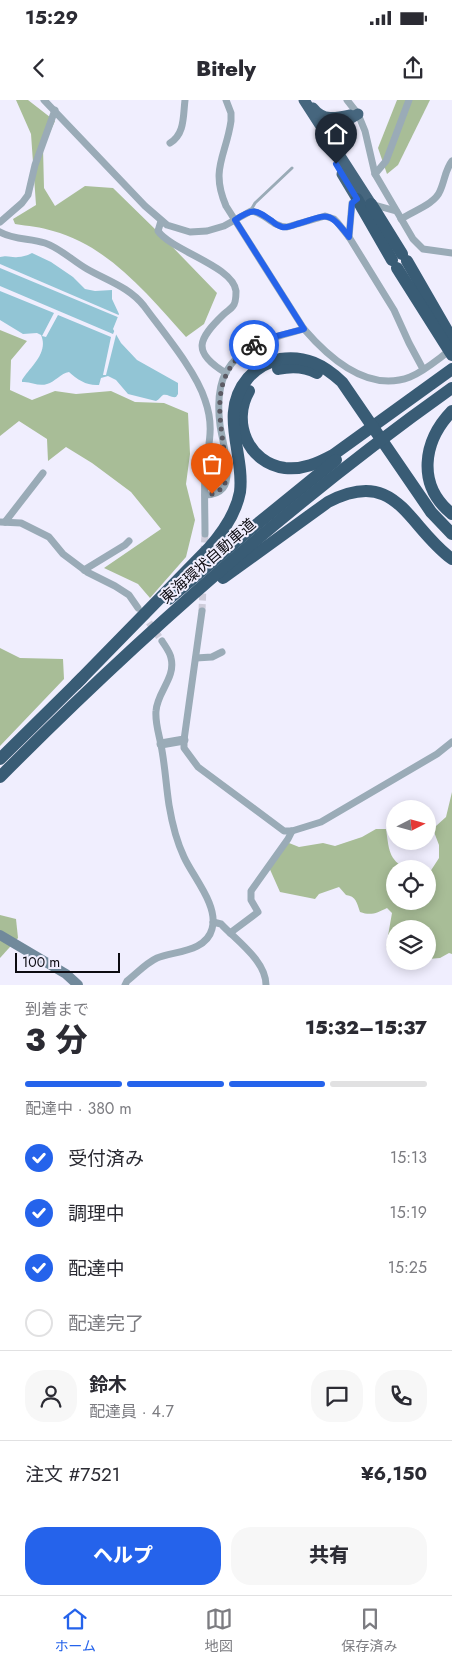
<!DOCTYPE html>
<html lang="ja">
<meta charset="utf-8">
<style>
body{margin:0;font-family:Jost,"Noto Sans JP",sans-serif;background:#f7f7f7;color:#2b2b33;height:100vh;display:flex;flex-direction:column;font-size:19px;white-space:nowrap}
*{box-sizing:border-box;margin:0}
p{font-size:16px;color:#7c7c81}
.icon{flex:none;width:28px;height:28px;fill:none;stroke:currentColor;stroke-width:2;stroke-linecap:round;stroke-linejoin:round}
.map{position:relative;height:885px;overflow:hidden}
.sheet{display:flex;flex-direction:column;background:#fff;flex:1}
.sheet>*{flex:none}
.needle{width:32px;rotate:84deg}
.controls{position:absolute;left:386px;top:700px;display:grid;gap:10px}
.controls a{display:grid;place-items:center;width:50px;height:50px;border-radius:50%;background:#fff;box-shadow:0 2px 12px #0003;font-size:25px}
.scale{position:absolute;left:15px;bottom:12px;width:105px;box-sizing:border-box;padding-left:5px;border:2px solid #0c0b11;border-top:0;font-size:14px;line-height:18px;white-space:nowrap;color:#0c0b11;-webkit-text-stroke:4px #f0eefe;paint-order:stroke}
.pin{position:absolute;display:grid;place-items:center;width:42px;height:42px;color:#fff;margin:-51px -21px;border-radius:50% 50% 50% 0;rotate:-45deg;box-shadow:0 0 5px #0007}
.pin .icon{rotate:45deg}
.courier{position:absolute;display:grid;place-items:center;width:50px;height:50px;margin:-25px;border:4px solid #2563eb;border-radius:50%;background:#fff;color:#222;box-shadow:0 1px 6px #0007}
.headline em{font-style:normal;font-weight:800}
.headline div{display:flex;flex-direction:column-reverse}
.headline{display:flex;align-items:center;justify-content:space-between;height:85px;padding:0 25px}
h1{font-size:32px;font-weight:800;line-height:38px}
.bar{display:grid;grid-template-columns:repeat(4,1fr);gap:8px 5px;align-content:center;height:60px;padding:0 25px}
.bar i{height:6px;border-radius:4px;background:#e1e1e2}
.bar .current{background:#2563eb}
.bar p{grid-column:span 4}
.line{display:flex;align-items:center;gap:12px;padding:0 25px;border-top:1px solid #e1e1e2}
.line div{flex:1}
.round{display:grid;place-items:center;flex:none;width:52px;height:52px;border-radius:20px;background:#f7f7f7}
ol{padding:0 25px;list-style:none}
li{display:flex;align-items:center;gap:15px;height:55px}
li p{margin-inline-start:auto}
li .icon{padding:5px;border-radius:50%;background:#2563eb;color:#fff;stroke-width:4}
li:last-child{color:#7c7c81}
li i{width:28px;height:28px;border:2px solid #e1e1e2;border-radius:50%}
.cta{display:flex;gap:10px;margin-top:auto;padding:10px 25px}
.cta a{flex:1;height:58px;border-radius:20px;background:#2563eb;color:#fff;font-size:20px;font-weight:800;line-height:58px;text-align:center}
.cta a+a{background:#f7f7f7;color:#2b2b33}
.status{display:flex;justify-content:space-between;align-items:center;height:35px;padding:0 25px;background:#fff;direction:ltr}
.status svg{height:14px;fill:currentColor}
header{display:flex;justify-content:space-between;align-items:center;height:65px;padding:0 25px;background:#fff;font-size:22px;font-weight:800}
.dock{display:flex;justify-content:space-around;align-items:center;height:70px;border-top:1px solid #e1e1e2;background:#fff;font-size:14px;color:#7c7c81}
.dock a{display:grid;justify-items:center;gap:2px}
.dock .current{color:#2563eb}
.map>svg:first-child{display:block}
.forest{fill:#a8bd97}
.water{fill:#92c5d5}
.pier{fill:#f0eefe}
.lines{fill:none;stroke-linecap:round;stroke-linejoin:round}
.minor-tunnel{stroke:#ceccda;stroke-width:7;stroke-dasharray:7 3.5;stroke-linecap:butt}
.service{stroke:#9aabb7;stroke-width:3}
.minor{stroke:#9aabb7;stroke-width:7}
.tertiary{stroke:#9aabb7;stroke-width:9}
.secondary{stroke:#71899b;stroke-width:10}
.trunk{stroke:#46667e;stroke-width:11}
.motorway{stroke:#395c75;stroke-width:12}
.done{stroke:#5c5a64;stroke-width:5;stroke-dasharray:0 9}
.route{stroke:#2563eb;stroke-width:6}
.labels{text-anchor:middle;dominant-baseline:central;stroke-width:4;stroke-linejoin:round;paint-order:stroke}
.street-label{font-size:15px;fill:#0c0b11;stroke:#f0eefe}
</style>
<div class="status"><b>15:29</b><svg viewBox="0 0 49 12"><path d="M0 12V9h3v3zM5 12V6h3v6zM10 12V3h3v9zM15 12V0h3v12zM26 1h20v11H26zM47 4h2v5h-2z"/></svg></div>
<header><svg class="icon" aria-label="back" viewBox="0 0 24 24"><path d="M15 5l-7 7 7 7"/></svg>Bitely<svg class="icon" aria-label="share" viewBox="0 0 24 24"><path d="M12 15V3M7 8l5-5 5 5M5 13v7h14v-7"/></svg></header>
<div class="map">
<svg width="452" height="885" viewBox="0 0 452 885">
<rect width="100%" height="100%" fill="#f0eefe"/>
<!-- forest -->
<g class="forest">
<path d="M16 0H28L55 21 43 48 44 88 55 106 85 86 113 88 158 132 217 193 204 224 186 237C149 196 109 146 53 131 41 127 28 126 15 124L13 119 36 105 31 34Z"/>
<path d="M397 0H430L398 65 387 74 378 48Z"/>
<path d="M0 230 27 241 11 260 10 290 32 300 55 291 76 294 111 291 135 302 164 303 188 313 190 354 186 384 195 420 186 457 150 498 138 484 104 468 161 429 131 392 92 363 66 347 48 361 47 339 19 321 0 336Z"/>
<path d="M0 548 20 558 63 559 64 579 0 646Z"/>
<path d="M452 692V854L449 853 440 858 428 859V829H395V854L386 847 392 813 387 808C377 813 371 816 360 812 357 803 356 796 346 795L339 787 319 794 315 799 280 792 268 765 289 743 299 747 323 743 335 746 362 737 376 729H386C389 748 388 760 407 769H395V801H428V775L439 758V745L434 732 436 726 446 717Z"/>
<path d="M0 815 16 819 18 838 0 858Z"/>
</g>
<!-- water -->
<path class="water" d="M32 153 51 162 73 177 85 189 95 191 112 190V199L119 214 113 229 121 243 137 260 178 283V294L176 297C171 298 168 294 163 295 161 296 159 300 156 301L128 294 116 280 108 276 101 278 99 285C87 286 78 280 69 272 61 273 55 282 47 284 38 287 31 281 22 282V280C30 267 49 253 41 235L37 233 23 234 0 220V157C9 155 11 158 18 157 23 157 28 155 32 153Z"/>
<!-- pier -->
<path class="pier" d="M0 164 121 216 116 229 117 231 106 275H103L111 237 58 215 46 237 42 236 54 213 0 191V186L113 234 120 218 0 168Z"/>
<g class="lines">
<!-- minor-tunnel -->
<g class="minor-tunnel">
<path d="M204 453 205 434"/>
<path d="M202 511 203 486"/>
<path d="M143 514 162 541"/>
</g>
<!-- service -->
<path class="service" d="M251 110 255 103 292 68"/>
<!-- minor -->
<g class="minor">
<path d="M44 0 145 106 167 125 190 132 207 131 224 126 251 111C265 112 272 127 287 127L325 116 334 119 337 122 349 137 394 210 409 243 423 269"/>
<path d="M226 0 231 13V21C226 56 210 69 226 106L304 229C329 258 368 293 410 277 425 271 439 258 452 249"/>
<path d="M347 0 358 14 365 31 375 74 413 139 423 149 452 153"/>
<path d="M170 43C185 34 183 16 185 0"/>
<path d="M375 74 386 61 409 0"/>
<path d="M371 104 396 111"/>
<path d="M401 119C413 111 435 104 440 91 445 80 445 70 452 61"/>
<path d="M161 121 158 131C172 151 233 166 236 191 236 195 236 203 233 206 231 209 227 211 224 214 198 239 191 252 226 273"/>
<path d="M0 122 22 103 28 95 35 65 55 10"/>
<path d="M0 132C14 140 30 138 45 143 60 148 73 161 87 169 108 181 129 187 144 206 163 232 196 271 205 300 215 328 208 345 205 372 204 392 205 413 205 434"/>
<path d="M349 137 352 103 357 99"/>
<path d="M205 395C211 395 218 394 223 388 233 376 222 340 220 325 218 309 218 287 226 272 242 243 275 237 304 229"/>
<path d="M0 422 21 423 49 437 63 454 87 472 115 486 129 495 138 508"/>
<path d="M5 422 43 373"/>
<path d="M84 470 125 445 129 441"/>
<path d="M202 511 184 640V648L198 667 284 731H292L321 722 437 654 452 642"/>
<path d="M196 558 212 557 222 552"/>
<path d="M213 822 221 824C237 841 266 861 266 885"/>
<path d="M230 833 258 812 251 800V791L288 739 292 731"/>
<path d="M125 885 127 881C136 874 146 863 157 858 174 851 206 852 212 829 219 806 193 777 184 757 176 740 172 723 169 705 166 685 165 665 161 645 159 634 155 623 156 611 157 592 176 578 171 558 170 552 165 546 162 541"/>
</g>
<!-- tertiary -->
<path class="tertiary" d="M161 644 184 640"/>
<!-- secondary -->
<path class="secondary" d="M0 835 66 874 78 885"/>
<!-- trunk -->
<g class="trunk">
<path d="M304 0 371 104"/>
<path d="M313 8C323 21 336 18 350 15"/>
<path d="M342 50C329 29 340 24 358 14"/>
<path d="M342 74 357 99"/>
</g>
<!-- motorway -->
<g class="motorway">
<path d="M357 99 392 160"/>
<path d="M371 104 402 154"/>
<path d="M407 161 452 239"/>
<path d="M397 168 452 255"/>
<path d="M278 269C291 266 304 266 317 273"/>
<path d="M249 291C231 322 248 363 285 368 303 370 318 363 333 355L452 269"/>
<path d="M452 311C423 341 416 385 452 414"/>
<path d="M223 478 328 402C397 366 407 426 452 459"/>
<path d="M169 499 251 429 336 360"/>
<path d="M76 584 209 448C223 432 236 414 240 392 245 353 218 313 248 278 256 269 268 262 280 259 305 255 324 265 342 282L431 412 452 434"/>
<path d="M0 659 82 578"/>
<path d="M0 677C140 536 290 403 452 288"/>
</g>
</g>
<g class="lines">
<!-- done -->
<path class="done" d="M212 394 223 388C229 376 226 363 224 350 218 307 212 272 254 245"/>
<!-- route -->
<path class="route" d="M254 245 269 238 304 229 235 120C253 108 255 109 272 121 275 124 278 126 282 127 287 128 292 126 297 124 328 115 328 109 349 137L352 103 357 99 336 64"/>
</g>
<g class="labels">
<!-- street labels -->
<g class="street-label">
<text transform="translate(208 461) rotate(-41)">東海環状自動車道</text>
</g>
</g>
</svg>
<div class="controls">
<a><svg class="needle" viewBox="-14 -14 28 28"><path d="M0-13l5 13h-10z" fill="#e53935"/><path d="M0 13l5-13h-10z" fill="#7c7c81"/></svg></a>
<a><svg class="icon" aria-label="locate" viewBox="0 0 24 24"><circle cx="12" cy="12" r="6"/><path d="M12 2v4M12 18v4M2 12h4M18 12h4"/></svg></a>
<a><svg class="icon" aria-label="layers" viewBox="0 0 24 24"><path d="M12 4l9 5-9 5-9-5zM3 14l9 5 9-5"/></svg></a>
</div>
<div class="scale">100 m</div>
<div class="pin" style="left:212px;top:394px;background:#ea580c"><svg class="icon" aria-label="bag" viewBox="0 0 24 24"><path d="M5 8h14l-1 12H6zM9 8a3 3 0 0 1 6 0"/></svg></div>
<div class="pin" style="left:336px;top:64px;background:#1f2937"><svg class="icon" aria-label="home" viewBox="0 0 24 24"><path d="M3 11l9-7 9 7M6 9v11h12V9"/></svg></div>
<div class="courier" style="left:254px;top:245px"><svg class="icon" aria-label="bike" viewBox="0 0 24 24"><circle cx="6" cy="16" r="4"/><circle cx="18" cy="16" r="4"/><path d="M6 16l4-8h5l3 8M10 8l3 8H6M13 5h3"/></svg></div>
</div>
<section class="sheet">
<div class="headline"><div><h1>3 分</h1><p>到着まで</p></div><em>15:32–15:37</em></div>
<div class="bar"><i class="current"></i><i class="current"></i><i class="current"></i><i></i><p>配達中 · 380 m</p></div>
<ol>
<li><svg class="icon" aria-label="check" viewBox="0 0 24 24"><path d="M5 12l5 5 9-10"/></svg>受付済み<p>15:13</p></li>
<li><svg class="icon" aria-label="check" viewBox="0 0 24 24"><path d="M5 12l5 5 9-10"/></svg>調理中<p>15:19</p></li>
<li><svg class="icon" aria-label="check" viewBox="0 0 24 24"><path d="M5 12l5 5 9-10"/></svg>配達中<p>15:25</p></li>
<li><i></i>配達完了</li>
</ol>
<div class="line" style="height:90px"><a class="round"><svg class="icon" aria-label="person" viewBox="0 0 24 24"><circle cx="12" cy="8" r="4"/><path d="M4 21q1-7 8-7t8 7"/></svg></a><div><b>鈴木</b><p>配達員 · 4.7</p></div><a class="round"><svg class="icon" aria-label="chat" viewBox="0 0 24 24"><path d="M4 5h16v11H9l-5 4z"/></svg></a><a class="round"><svg class="icon" aria-label="phone" viewBox="0 0 24 24"><path d="M5 4h4l2 5-3 2q2 4 5 5l2-3 5 2v4C11 20 4 13 5 4z"/></svg></a></div>
<div class="line" style="height:65px"><div>注文 #7521</div><b>¥6,150</b></div>
<div class="cta"><a>ヘルプ</a><a>共有</a></div>
</section>
<nav class="dock">
<a class="current"><svg class="icon" aria-label="home" viewBox="0 0 24 24"><path d="M3 11l9-7 9 7M6 9v11h12V9"/></svg>ホーム</a>
<a><svg class="icon" aria-label="map" viewBox="0 0 24 24"><path d="M3 6l6-2 6 2 6-2v14l-6 2-6-2-6 2zM9 4v14M15 6v14"/></svg>地図</a>
<a><svg class="icon" aria-label="saved" viewBox="0 0 24 24"><path d="M7 4h10v16l-5-4-5 4z"/></svg>保存済み</a>
</nav>
